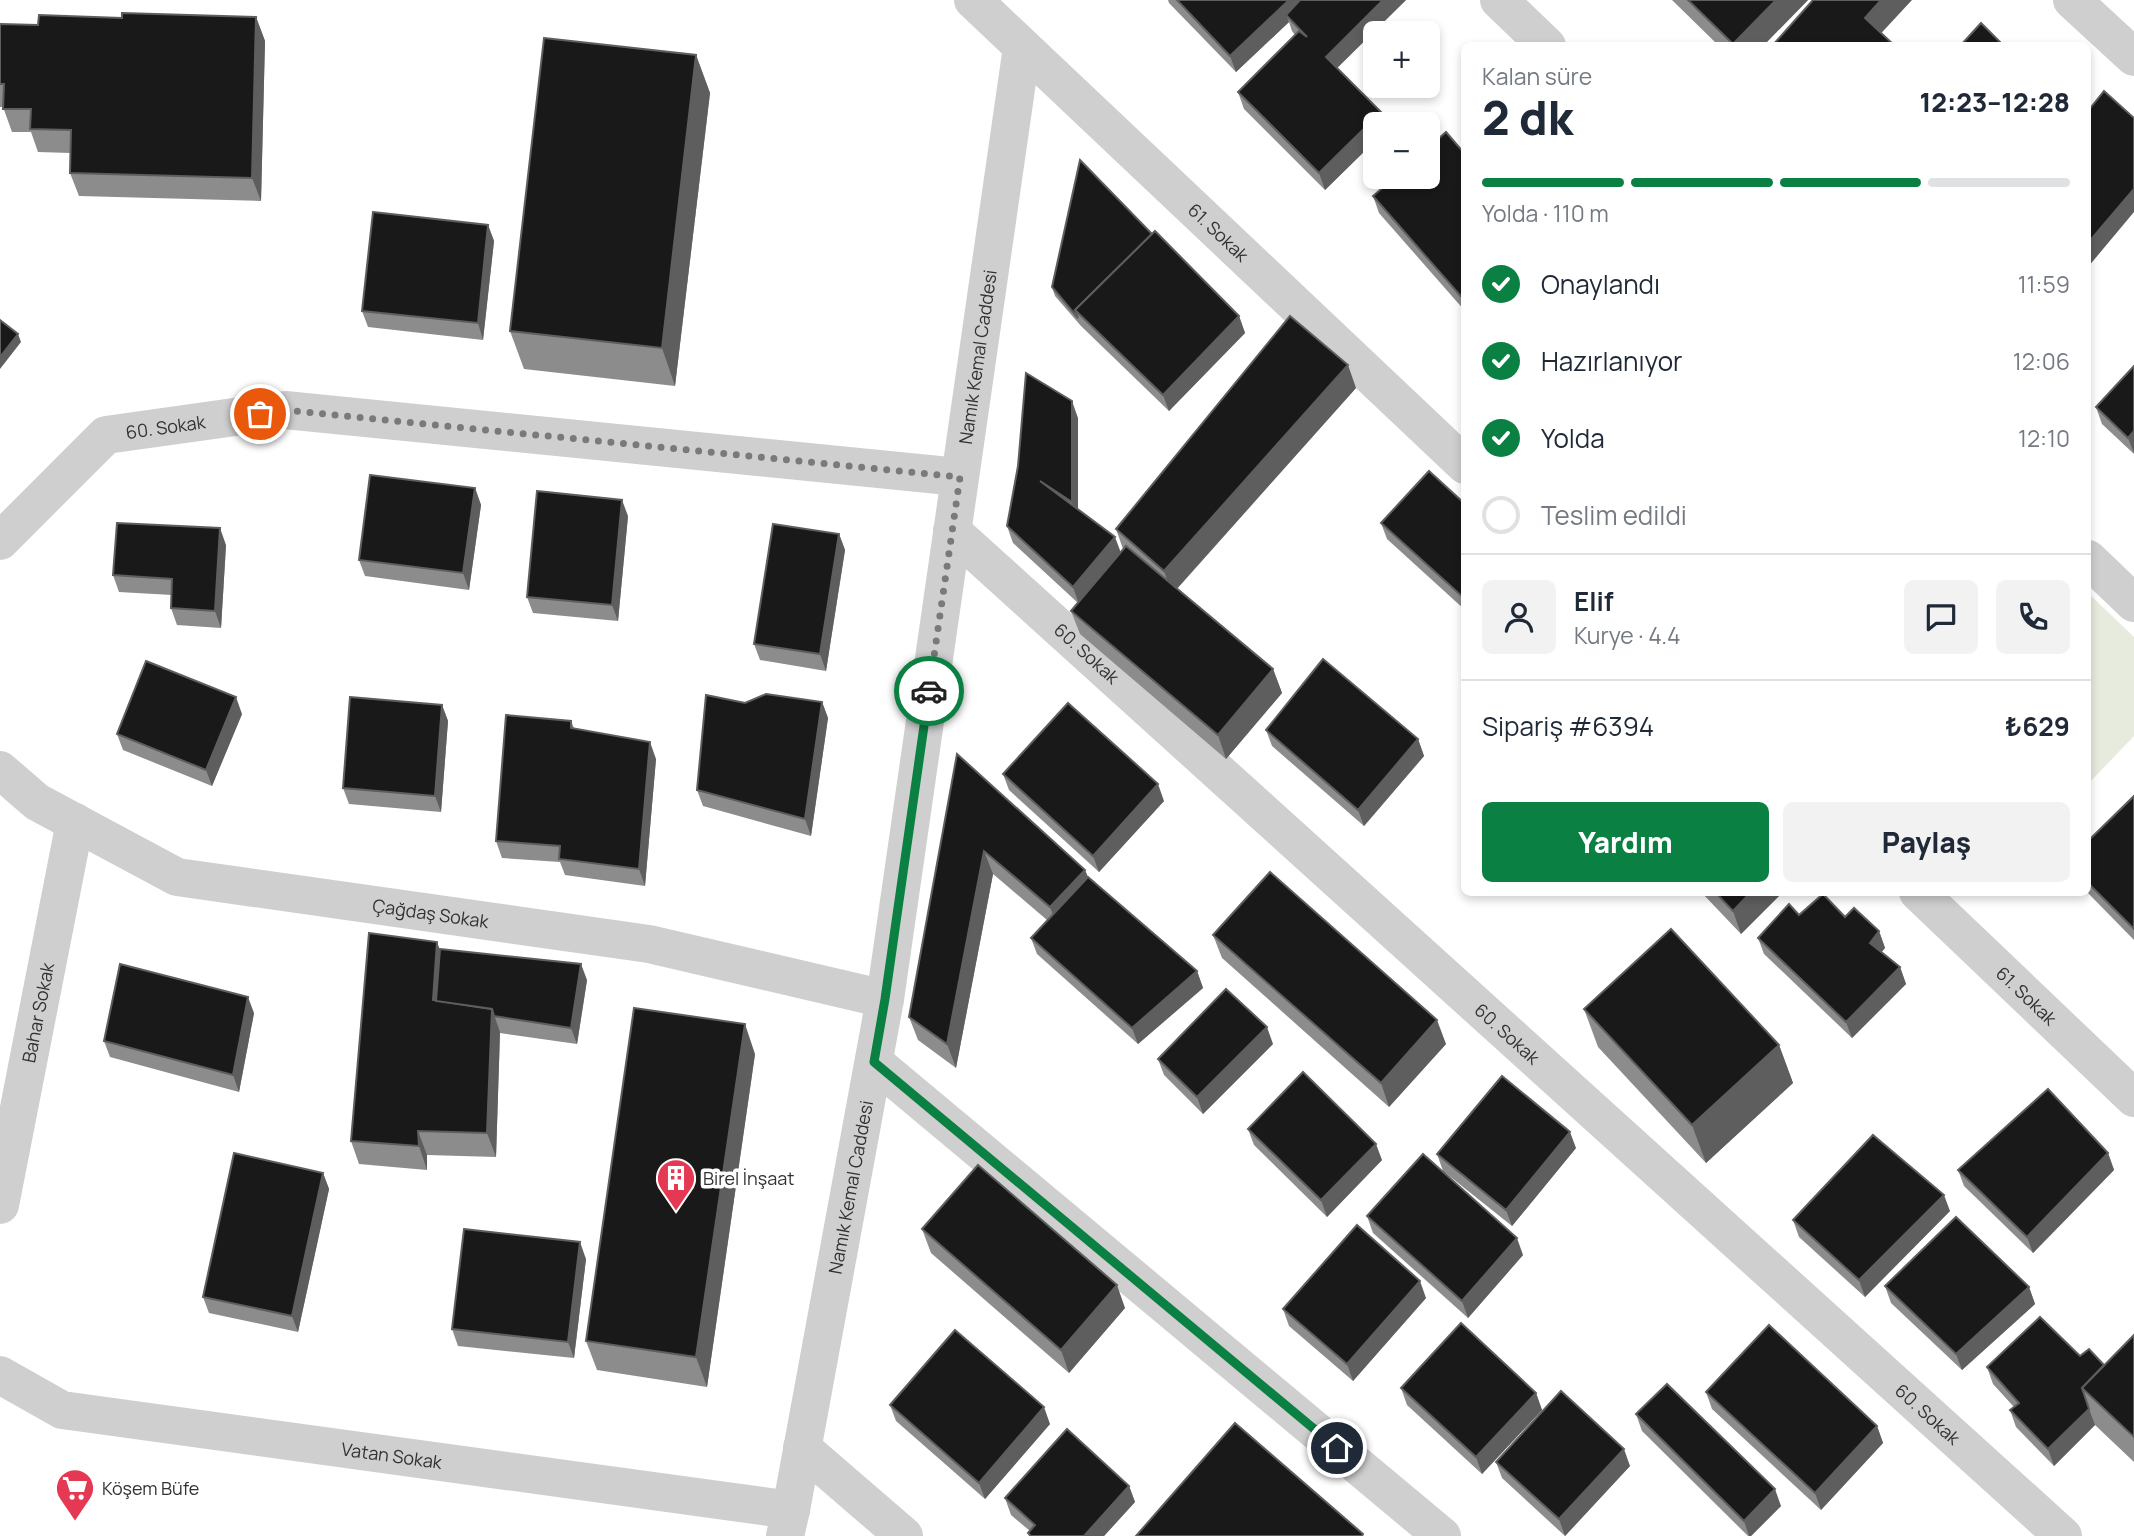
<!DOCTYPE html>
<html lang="tr">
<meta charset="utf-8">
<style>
body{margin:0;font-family:Manrope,sans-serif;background:#f2f2f3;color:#1f2937;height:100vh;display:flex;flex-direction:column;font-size:26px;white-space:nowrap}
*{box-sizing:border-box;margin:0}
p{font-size:23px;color:#747a83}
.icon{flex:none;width:38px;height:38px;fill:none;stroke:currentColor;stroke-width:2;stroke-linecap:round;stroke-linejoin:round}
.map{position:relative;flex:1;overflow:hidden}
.drawer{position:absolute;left:1461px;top:42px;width:630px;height:854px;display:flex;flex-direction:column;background:#fff;border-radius:10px;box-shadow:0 4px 10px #0003}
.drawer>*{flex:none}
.fabs{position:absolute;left:1363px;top:21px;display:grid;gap:14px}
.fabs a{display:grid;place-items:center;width:77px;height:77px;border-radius:10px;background:#fff;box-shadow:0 4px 10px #0003;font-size:35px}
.pin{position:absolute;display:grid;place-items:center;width:60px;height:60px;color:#fff;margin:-30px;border:4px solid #fff;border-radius:50%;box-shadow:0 2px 7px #0007}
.courier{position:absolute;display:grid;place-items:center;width:70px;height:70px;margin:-35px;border:5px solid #0b8043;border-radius:50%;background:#fff;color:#222;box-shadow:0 2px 9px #0007}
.summary em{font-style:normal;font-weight:800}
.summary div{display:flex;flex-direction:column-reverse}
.summary{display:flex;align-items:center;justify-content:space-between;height:119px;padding:0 21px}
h1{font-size:46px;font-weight:800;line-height:52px}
.bar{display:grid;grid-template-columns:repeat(4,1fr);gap:10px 7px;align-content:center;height:84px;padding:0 21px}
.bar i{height:9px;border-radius:5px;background:#e0e1e3}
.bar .active{background:#0b8043}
.bar p{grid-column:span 4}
.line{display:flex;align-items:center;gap:18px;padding:0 21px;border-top:2px solid #e0e1e3}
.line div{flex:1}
.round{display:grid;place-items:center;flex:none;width:74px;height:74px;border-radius:10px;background:#f2f2f3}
ol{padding:0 21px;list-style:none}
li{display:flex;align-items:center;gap:21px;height:77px}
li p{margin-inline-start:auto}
li .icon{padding:7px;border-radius:50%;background:#0b8043;color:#fff;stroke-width:4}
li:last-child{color:#747a83}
li i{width:38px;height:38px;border:4px solid #e0e1e3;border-radius:50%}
.primary-button{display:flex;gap:14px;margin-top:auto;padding:14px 21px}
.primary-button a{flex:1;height:80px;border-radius:10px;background:#0b8043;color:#fff;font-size:28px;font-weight:800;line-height:80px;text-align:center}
.primary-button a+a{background:#f2f2f3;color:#1f2937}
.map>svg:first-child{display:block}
.green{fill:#e6ebde}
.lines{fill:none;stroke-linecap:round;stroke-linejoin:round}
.minor{stroke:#cfcfcf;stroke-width:38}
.wall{fill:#8c8c8c}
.shaded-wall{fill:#5e5e5e}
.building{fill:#191919;stroke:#5e5e5e;stroke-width:2}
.done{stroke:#7a7a7a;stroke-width:7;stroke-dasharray:0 12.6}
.route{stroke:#0b8043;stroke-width:9}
.labels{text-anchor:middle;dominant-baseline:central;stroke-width:7;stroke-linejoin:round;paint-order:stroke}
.street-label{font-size:18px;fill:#323232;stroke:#fff}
.poi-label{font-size:18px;fill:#323232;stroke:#fff;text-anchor:start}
</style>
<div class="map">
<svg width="2134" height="1536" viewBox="0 0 2134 1536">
<rect width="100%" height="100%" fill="#fff"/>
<!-- green -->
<path class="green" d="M2088 593 2134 637V736L2088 784Z"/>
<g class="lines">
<!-- minor -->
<g class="minor">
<path id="s1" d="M973 0 1465 465"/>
<path d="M1499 0 1547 46"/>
<path d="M2072 0 2134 57"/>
<path id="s2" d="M952 531 2063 1536"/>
<path id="s3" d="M0 541 106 435 285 410 959 477"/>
<path d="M2088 559 2134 603"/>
<path id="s4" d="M0 770 37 802 177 877 649 944 885 999"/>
<path id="s5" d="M1918 892 2134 1098"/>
<path d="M874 1062 1442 1536"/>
<path id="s6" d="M0 1205 75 822"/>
<path id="s7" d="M0 1375 62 1410 791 1510"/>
<path d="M802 1448 904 1536"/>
<path id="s8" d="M785 1536 791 1510 885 999 1022 47"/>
</g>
</g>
<!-- wall -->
<g class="wall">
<path d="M1168 0H1406L1337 68 1376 124V140L1325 190 1244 109 1238 92 1295 35 1292 31 1289 22 1236 72 1169 3Z"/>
<path d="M1672 0H1808L1763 46H1719Z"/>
<path d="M256 17 265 41 261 201 79 196 70 173 71 153 38 152 31 132H12L3 107H0V24L38 25 122 18Z"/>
<path d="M696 55 710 93 675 386 524 369 510 331Z"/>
<path d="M1465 154V311L1379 213 1373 196Z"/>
<path d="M488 225 494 241 483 340 368 327 362 311Z"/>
<path d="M1152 234 1239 316 1245 333 1169 411 1081 326 1055 296 1052 287Z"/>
<path d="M2134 366V454L2102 424 2096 407Z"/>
<path d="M1356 388 1177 589 1273 669 1282 693 1226 759 1080 634 1071 611 1078 603 1013 543 1007 526 1078 418V509L1121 552 1123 549 1116 529Z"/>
<path d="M475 488 481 505 469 590 365 576 359 560Z"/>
<path d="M1465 504V610L1387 539 1381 523Z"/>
<path d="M628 516 618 621 533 613 527 597Z"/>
<path d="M839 534 845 550 826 671 760 660 754 644Z"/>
<path d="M226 545 221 628 177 625 171 608 172 595 119 592 113 575Z"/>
<path d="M822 702 828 718 811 836 703 806 697 790 745 703Z"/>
<path d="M442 705 448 721 441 812 349 804 343 788Z"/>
<path d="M242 714 212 786 123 750 117 734Z"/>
<path d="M571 721 574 728 656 759 645 886 565 875 560 862 502 858 496 841Z"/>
<path d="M1266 730 1418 739 1424 756 1364 826 1272 746Z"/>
<path d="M957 754 1085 870 1088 877 1197 971 1203 988 1138 1044 1037 954 1031 938 1047 920 993 874 956 1068 918 1040 909 1017Z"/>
<path d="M1003 774 1164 801 1099 872 1009 790Z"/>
<path d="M2134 796V940L2087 892 2088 841Z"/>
<path d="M1701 892H1783L1741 934Z"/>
<path d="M1799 915 1845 917 1879 931 1885 948 1881 952 1900 967 1906 984 1852 1038 1764 954 1758 938Z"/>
<path d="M1213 935 1446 1044 1389 1107 1222 958Z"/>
<path d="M440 949 587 980 577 1044 500 1033 496 1157 427 1155V1170L359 1164 351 1141Z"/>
<path d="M1584 1009 1779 1045 1793 1083 1706 1163 1598 1047Z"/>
<path d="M254 1013 239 1092 110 1057 104 1041Z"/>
<path d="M1273 1044 1203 1114 1164 1075 1158 1059Z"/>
<path d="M755 1054 707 1387 597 1370 586 1341Z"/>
<path d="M1248 1129 1382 1160 1327 1217 1254 1145Z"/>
<path d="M1576 1148 1512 1226 1443 1171 1437 1154Z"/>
<path d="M2108 1153 2114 1170 2033 1253 1964 1186 1958 1170Z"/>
<path d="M323 1173 329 1189 298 1332 209 1313 203 1297Z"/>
<path d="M1950 1211 1865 1297 1799 1237 1793 1220Z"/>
<path d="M1367 1216 1523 1255 1468 1318 1373 1233Z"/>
<path d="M922 1229 1125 1308 1069 1373 931 1253Z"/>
<path d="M586 1259 574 1358 458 1346 452 1329Z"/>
<path d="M1885 1286 2029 1287 2035 1304 1962 1370 1891 1303Z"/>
<path d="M1426 1298 1353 1381 1289 1326 1283 1309Z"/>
<path d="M2134 1335V1462L2095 1425 2054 1466 2016 1427 2010 1410 2014 1407 1993 1384 1987 1367 2080 1356 2104 1365Z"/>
<path d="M1401 1388 1536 1393 1542 1410 1482 1474 1407 1405Z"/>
<path d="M1706 1392 1877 1426 1883 1443 1821 1510 1712 1409Z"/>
<path d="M890 1405 1050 1424 985 1499 896 1421Z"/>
<path d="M1636 1414 1781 1506 1751 1536H1748L1642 1431Z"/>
<path d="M1496 1462 1630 1466 1565 1536 1502 1478Z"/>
<path d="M1129 1486 1135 1502 1104 1536H1029L1028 1533 1030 1531 1011 1515 1005 1498Z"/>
</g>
<!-- shaded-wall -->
<g class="shaded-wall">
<path d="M1289 0H1312L1286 15 1289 22 1236 72 1230 56Z"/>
<path d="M1383 0H1406L1332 73 1326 57Z"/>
<path d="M1776 0H1808L1763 46H1734L1733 44Z"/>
<path d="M1881 0H1912L1873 42 1865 18Z"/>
<path d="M256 17 265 41 261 201 252 178Z"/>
<path d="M696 55 710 93 675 386 662 348Z"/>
<path d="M1381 112 1386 124H1376V140L1325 190 1319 173Z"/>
<path d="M2134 189V212L2088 267V243Z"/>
<path d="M488 225 494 241 483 340 478 323Z"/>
<path d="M1239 316 1245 333 1169 411 1163 395Z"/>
<path d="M18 334 21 342 0 369V357Z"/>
<path d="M1348 365 1356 388 1172 594 1164 571Z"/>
<path d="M1072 401 1078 418V518L1072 502Z"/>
<path d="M2134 431V453L2128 438Z"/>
<path d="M475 488 481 505 469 590 463 573Z"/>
<path d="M622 500 628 516 618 621 612 605Z"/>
<path d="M220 528 226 545 221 628 215 611Z"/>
<path d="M839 534 845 550 826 671 820 654Z"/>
<path d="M1115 537 1121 553 1079 604 1073 587Z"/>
<path d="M1273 669 1282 693 1226 759 1218 735Z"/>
<path d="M236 697 242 714 212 786 206 770Z"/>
<path d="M822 702 828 718 811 836 805 819Z"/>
<path d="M442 705 448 721 441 812 435 796Z"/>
<path d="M1418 739 1424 756 1364 826 1358 810Z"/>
<path d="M650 742 656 759 645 886 639 869Z"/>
<path d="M1158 784 1164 801 1099 872 1093 856Z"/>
<path d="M984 851 993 874 956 1068 947 1044Z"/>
<path d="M1085 870 1094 893 1059 930 1050 907Z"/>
<path d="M1751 892H1783L1741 934 1733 911Z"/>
<path d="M1879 931 1885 948 1876 959 1870 943Z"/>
<path d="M437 942 446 966 443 1009 433 1000Z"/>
<path d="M581 964 587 980 577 1044 571 1028Z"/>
<path d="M1900 967 1906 984 1852 1038 1846 1022Z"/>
<path d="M1197 971 1203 988 1138 1044 1132 1028Z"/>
<path d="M248 997 254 1013 239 1092 233 1075Z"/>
<path d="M492 1009 500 1032 496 1157 487 1133Z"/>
<path d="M1437 1020 1446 1044 1389 1107 1381 1083Z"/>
<path d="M745 1024 755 1054 707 1387 696 1357Z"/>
<path d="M1267 1027 1273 1044 1203 1114 1197 1097Z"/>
<path d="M1779 1045 1793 1083 1706 1163 1692 1125Z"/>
<path d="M418 1131 427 1155V1170L419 1146Z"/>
<path d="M1570 1132 1576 1148 1512 1226 1506 1210Z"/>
<path d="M1376 1144 1382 1160 1327 1217 1321 1200Z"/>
<path d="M2108 1153 2114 1170 2033 1253 2027 1237Z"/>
<path d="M323 1173 329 1189 298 1332 292 1316Z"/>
<path d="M1944 1195 1950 1211 1865 1297 1859 1280Z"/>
<path d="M1517 1238 1523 1255 1468 1318 1462 1301Z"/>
<path d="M580 1242 586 1259 574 1358 568 1342Z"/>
<path d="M1420 1281 1426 1298 1353 1381 1347 1364Z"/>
<path d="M1117 1285 1125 1308 1069 1373 1061 1350Z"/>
<path d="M2029 1287 2035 1304 1962 1370 1956 1354Z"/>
<path d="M1536 1393 1542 1410 1482 1474 1476 1457Z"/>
<path d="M1044 1407 1050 1424 985 1499 979 1483Z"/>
<path d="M2089 1409 2095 1425 2054 1466 2048 1449Z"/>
<path d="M1877 1426 1883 1443 1821 1510 1815 1493Z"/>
<path d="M1624 1449 1630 1466 1565 1536 1559 1519Z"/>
<path d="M1129 1486 1135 1502 1104 1536H1084Z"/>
<path d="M1775 1489 1781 1506 1751 1536H1749L1744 1521Z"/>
</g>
<!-- building -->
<g class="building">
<path d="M1177 0H1289L1230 56Z"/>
<path d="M1300 0H1383L1326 57 1381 112 1319 173 1238 92 1299 31 1307 37 1286 15Z"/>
<path d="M1688 0H1776L1733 44Z"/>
<path d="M1813 0H1881L1865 18 1895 46H1772Z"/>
<path d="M122 13 256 17 252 178 70 173 71 130 30 129 31 109H3L4 84H0V24L38 25 39 15 122 18Z"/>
<path d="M1981 23 2004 46H1960Z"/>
<path d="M544 38 696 55 662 348 510 331Z"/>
<path d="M2104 91 2134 118V189L2088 243V111Z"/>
<path d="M1446 132 1465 154V301L1373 196 1395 177H1428V148Z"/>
<path d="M1080 160 1152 234 1075 310 1078 318 1052 287Z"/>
<path d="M373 212 488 225 478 323 362 311Z"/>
<path d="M1155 231 1239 316 1163 395 1075 310Z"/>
<path d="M1290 316 1348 365 1164 571 1116 529Z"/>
<path d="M0 320 18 334 0 357Z"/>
<path d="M2134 366V431L2128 438 2096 407Z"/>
<path d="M1026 373 1072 401V502L1040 481 1115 537 1073 587 1007 526 1018 466Z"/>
<path d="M1429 471 1465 504V599L1381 523Z"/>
<path d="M370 475 475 488 463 573 359 560Z"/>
<path d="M537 491 622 500 612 605 527 597Z"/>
<path d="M117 523 220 528 215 611 171 608 172 579 113 575Z"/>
<path d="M773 524 839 534 820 654 754 644Z"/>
<path d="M1126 546 1273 669 1218 735 1071 611Z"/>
<path d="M1323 659 1418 739 1358 810 1266 730Z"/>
<path d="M146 661 236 697 206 770 117 734Z"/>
<path d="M766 694 822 702 805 819 697 790 706 695 745 703Z"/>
<path d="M350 697 442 705 435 796 343 788Z"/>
<path d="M1068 703 1158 784 1093 856 1003 774Z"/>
<path d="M506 715 571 721V728L650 742 639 869 559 859 560 846 496 841Z"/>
<path d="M957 754 1085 870 1050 907 984 851 947 1044 909 1017Z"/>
<path d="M2134 796V929L2088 883V841Z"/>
<path d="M1270 872 1437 1020 1381 1083 1213 935Z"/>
<path d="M1088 877 1197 971 1132 1028 1031 938Z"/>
<path d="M1715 892H1751L1733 911Z"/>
<path d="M1823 894 1845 917 1854 908 1879 931 1870 943 1900 967 1846 1022 1758 938 1789 904 1799 915Z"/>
<path d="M1671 929 1779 1045 1692 1125 1584 1009Z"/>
<path d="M369 933 437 942 433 1000 492 1009 487 1133 418 1131 419 1146 351 1141Z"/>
<path d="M440 949 581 964 571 1028 494 1016 492 1009 436 1001Z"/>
<path d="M120 964 248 997 233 1075 104 1041Z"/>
<path d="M1226 989 1267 1027 1197 1097 1158 1059Z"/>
<path d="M634 1008 745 1024 696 1357 586 1341Z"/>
<path d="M1303 1072 1376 1144 1321 1200 1248 1129Z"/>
<path d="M1502 1076 1570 1132 1506 1210 1437 1154Z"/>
<path d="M2048 1089 2108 1153 2027 1237 1958 1170Z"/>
<path d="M1873 1135 1944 1195 1859 1280 1793 1220Z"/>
<path d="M234 1153 323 1173 292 1316 203 1297Z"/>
<path d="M1423 1154 1517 1238 1462 1301 1367 1216Z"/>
<path d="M978 1165 1117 1285 1061 1350 922 1229Z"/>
<path d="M1956 1217 2029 1287 1956 1354 1885 1286Z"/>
<path d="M1357 1225 1420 1281 1347 1364 1283 1309Z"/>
<path d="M464 1229 580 1242 568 1342 452 1329Z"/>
<path d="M2040 1317 2080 1356 2089 1349 2104 1365 2082 1388 2089 1409 2048 1449 2010 1410 2019 1403 1987 1367Z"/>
<path d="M1461 1323 1536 1393 1476 1457 1401 1388Z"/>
<path d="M1769 1325 1877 1426 1815 1493 1706 1392Z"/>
<path d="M955 1330 1044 1407 979 1483 890 1405Z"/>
<path d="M2134 1335V1437L2082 1388Z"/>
<path d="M1667 1384 1775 1489 1744 1521 1636 1414Z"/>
<path d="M1561 1391 1624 1449 1559 1519 1496 1462Z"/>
<path d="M1235 1423 1363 1534 1362 1536H1136Z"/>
<path d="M1067 1429 1129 1486 1084 1536H1031L1028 1533 1035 1525 1005 1498Z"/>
</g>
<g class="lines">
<!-- done -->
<path class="done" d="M260 414 285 410 960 477 929 691"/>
<!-- route -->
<path class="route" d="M929 691 885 999 874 1062 1337 1448"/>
</g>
<!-- icons -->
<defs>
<g id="building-pin" transform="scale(2.0125)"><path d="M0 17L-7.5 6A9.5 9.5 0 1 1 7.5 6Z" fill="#e53853" stroke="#fff"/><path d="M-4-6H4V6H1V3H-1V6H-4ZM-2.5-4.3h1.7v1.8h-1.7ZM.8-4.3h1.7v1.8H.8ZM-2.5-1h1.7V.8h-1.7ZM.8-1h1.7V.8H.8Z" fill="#fff"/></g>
<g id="supermarket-pin" transform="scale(2.0125)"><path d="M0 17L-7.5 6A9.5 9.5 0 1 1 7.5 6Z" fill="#e53853" stroke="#fff"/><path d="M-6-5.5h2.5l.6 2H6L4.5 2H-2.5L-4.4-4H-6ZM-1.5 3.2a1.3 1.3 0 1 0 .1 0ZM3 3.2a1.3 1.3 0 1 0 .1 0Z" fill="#fff"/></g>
</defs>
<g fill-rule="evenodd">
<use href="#building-pin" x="676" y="1178"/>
<use href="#supermarket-pin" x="75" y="1488"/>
</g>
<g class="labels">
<!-- street labels -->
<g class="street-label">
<text stroke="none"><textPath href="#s1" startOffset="338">61. Sokak</textPath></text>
<text stroke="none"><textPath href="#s8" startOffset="1195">Namık Kemal Caddesi</textPath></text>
<text stroke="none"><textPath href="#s3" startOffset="210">60. Sokak</textPath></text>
<text stroke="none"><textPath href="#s2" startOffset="182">60. Sokak</textPath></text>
<text stroke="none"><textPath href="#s4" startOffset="464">Çağdaş Sokak</textPath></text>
<text stroke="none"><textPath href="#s5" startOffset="150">61. Sokak</textPath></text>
<text stroke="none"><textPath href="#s6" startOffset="196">Bahar Sokak</textPath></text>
<text stroke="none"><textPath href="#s2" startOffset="749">60. Sokak</textPath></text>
<text stroke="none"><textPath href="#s8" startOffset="355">Namık Kemal Caddesi</textPath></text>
<text stroke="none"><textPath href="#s2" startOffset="1316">60. Sokak</textPath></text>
<text stroke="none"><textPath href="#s7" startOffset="404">Vatan Sokak</textPath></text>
</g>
<!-- poi labels -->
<g class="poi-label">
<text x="703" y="1178">Birel İnşaat</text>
<text x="102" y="1488">Köşem Büfe</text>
</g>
</g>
</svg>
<div class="fabs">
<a>+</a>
<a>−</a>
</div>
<div class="pin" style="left:260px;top:414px;background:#ea580c"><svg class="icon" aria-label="bag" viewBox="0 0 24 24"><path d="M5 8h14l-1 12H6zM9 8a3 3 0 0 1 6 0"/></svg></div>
<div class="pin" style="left:1337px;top:1448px;background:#1f2937"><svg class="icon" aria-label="home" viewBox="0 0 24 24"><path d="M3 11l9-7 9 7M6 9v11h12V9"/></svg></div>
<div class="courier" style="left:929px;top:691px"><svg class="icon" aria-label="car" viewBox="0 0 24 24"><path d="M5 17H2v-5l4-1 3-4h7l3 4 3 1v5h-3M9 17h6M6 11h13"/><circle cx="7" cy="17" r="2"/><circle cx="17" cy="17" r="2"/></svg></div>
<section class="drawer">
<div class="summary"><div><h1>2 dk</h1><p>Kalan süre</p></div><em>12:23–12:28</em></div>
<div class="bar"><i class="active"></i><i class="active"></i><i class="active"></i><i></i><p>Yolda · 110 m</p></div>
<ol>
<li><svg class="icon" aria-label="check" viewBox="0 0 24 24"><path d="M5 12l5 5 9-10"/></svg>Onaylandı<p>11:59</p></li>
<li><svg class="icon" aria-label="check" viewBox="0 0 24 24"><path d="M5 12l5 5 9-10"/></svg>Hazırlanıyor<p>12:06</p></li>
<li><svg class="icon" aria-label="check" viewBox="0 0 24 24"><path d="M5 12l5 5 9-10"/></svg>Yolda<p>12:10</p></li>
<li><i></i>Teslim edildi</li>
</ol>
<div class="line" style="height:126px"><a class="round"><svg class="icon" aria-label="person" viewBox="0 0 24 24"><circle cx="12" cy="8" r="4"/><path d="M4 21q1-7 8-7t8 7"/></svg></a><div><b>Elif</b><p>Kurye · 4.4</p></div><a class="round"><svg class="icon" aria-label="chat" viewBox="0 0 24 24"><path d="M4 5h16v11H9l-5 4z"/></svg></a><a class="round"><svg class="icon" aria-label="phone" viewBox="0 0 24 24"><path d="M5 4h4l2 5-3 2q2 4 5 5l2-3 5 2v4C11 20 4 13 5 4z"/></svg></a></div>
<div class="line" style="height:91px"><div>Sipariş #6394</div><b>₺629</b></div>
<div class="primary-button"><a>Yardım</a><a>Paylaş</a></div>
</section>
</div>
